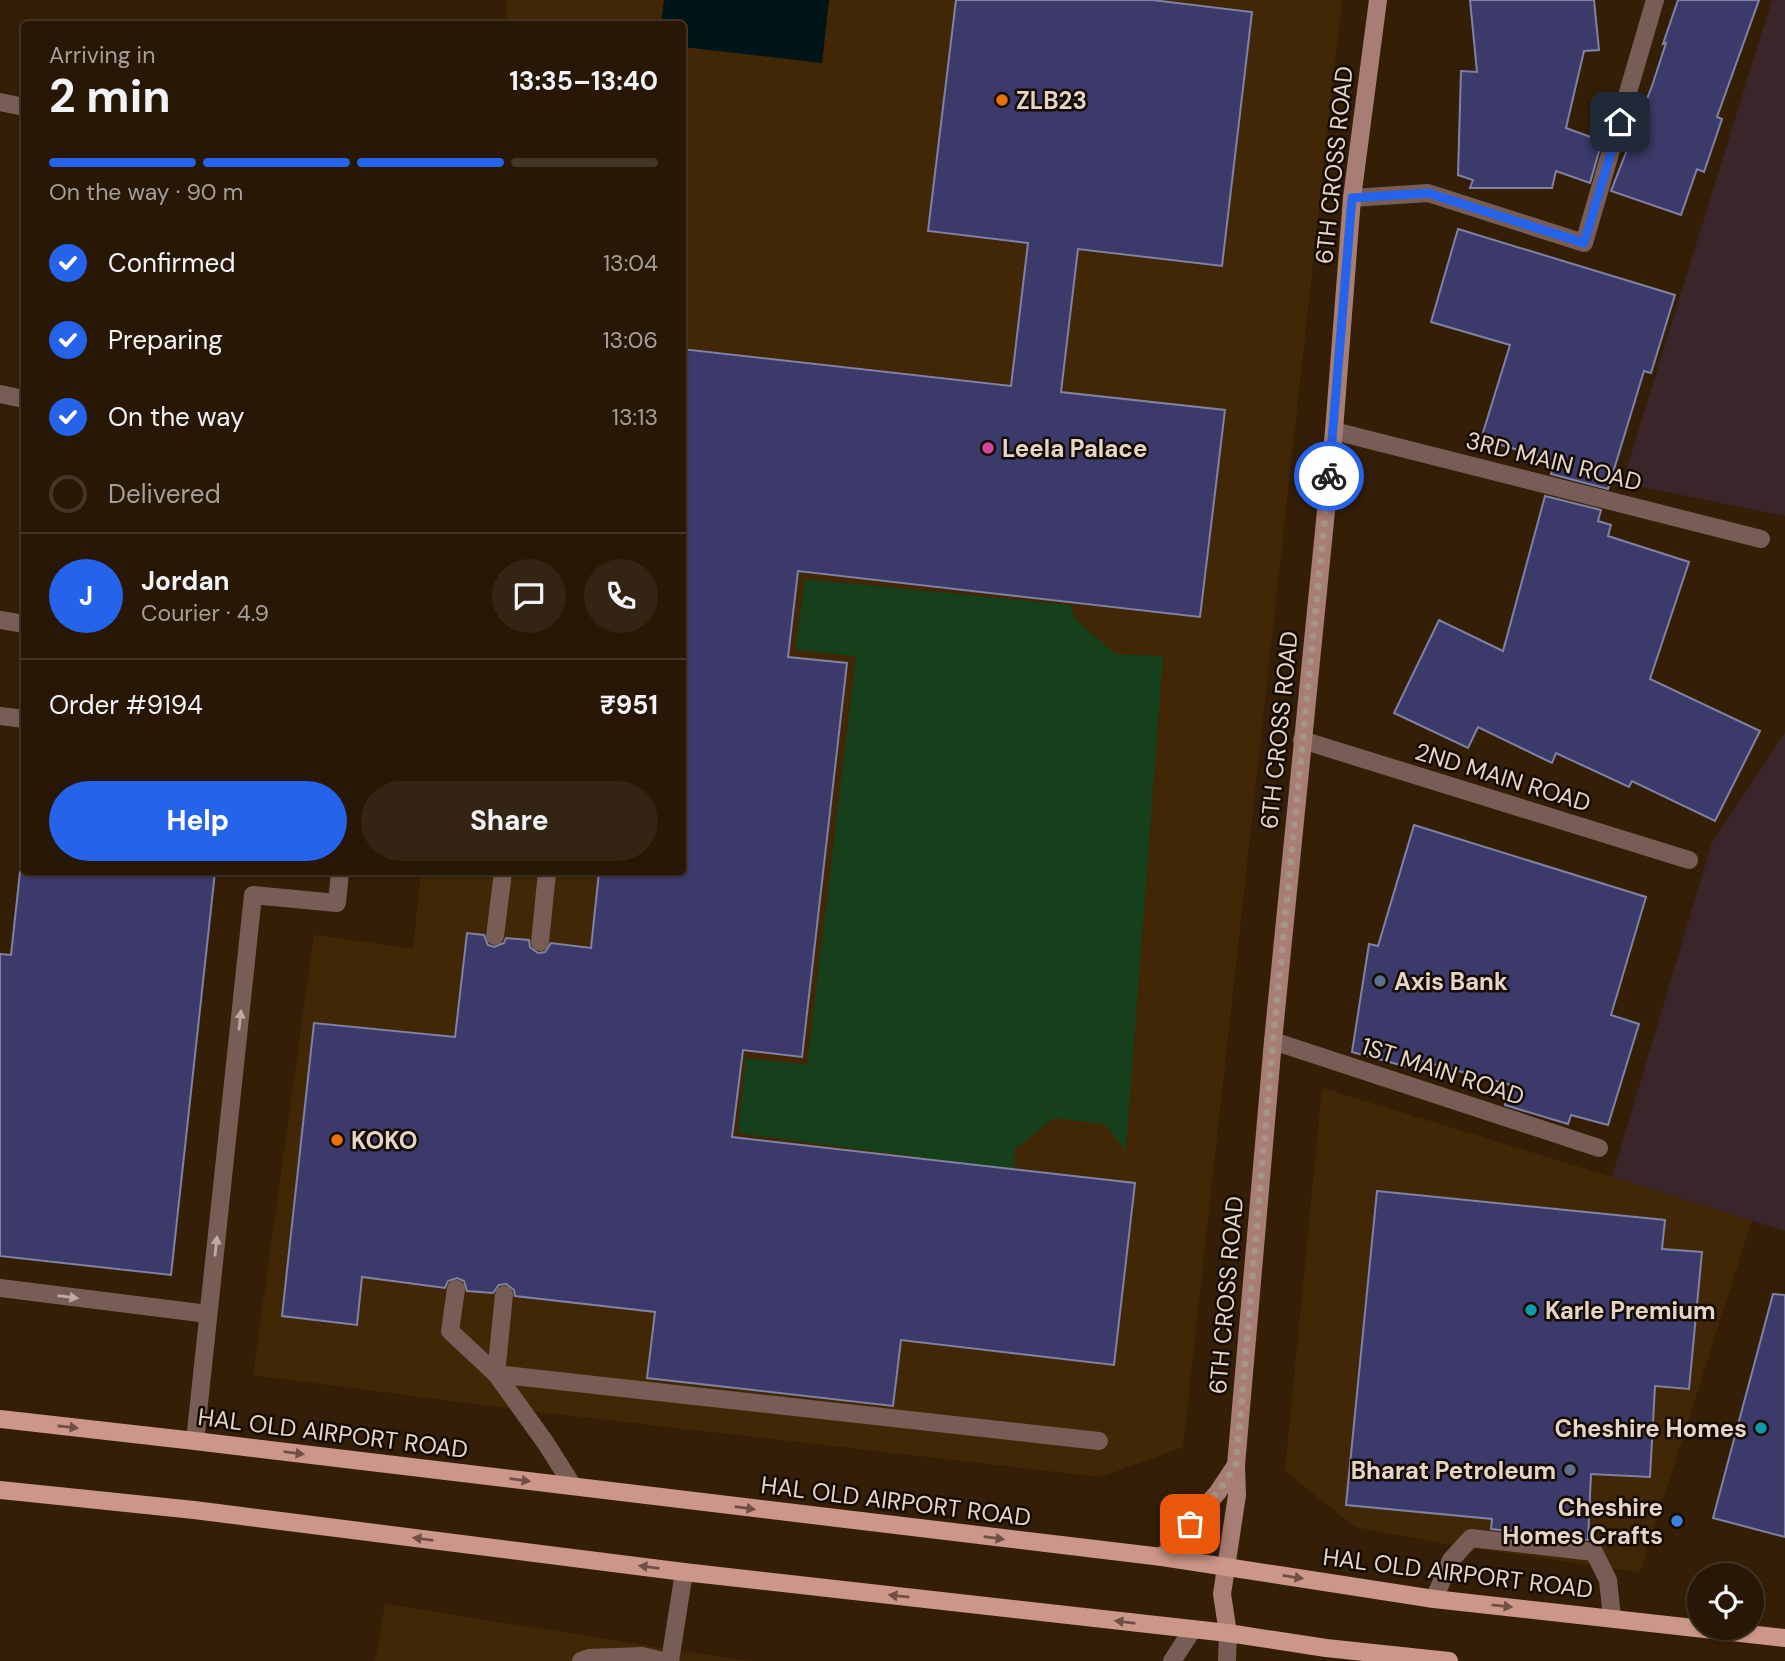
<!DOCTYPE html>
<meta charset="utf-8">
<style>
body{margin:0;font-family:"DM Sans",sans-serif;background:#332413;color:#f1f3f6;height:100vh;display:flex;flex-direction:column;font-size:26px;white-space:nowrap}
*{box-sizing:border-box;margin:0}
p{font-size:23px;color:#a49f9a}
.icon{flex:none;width:38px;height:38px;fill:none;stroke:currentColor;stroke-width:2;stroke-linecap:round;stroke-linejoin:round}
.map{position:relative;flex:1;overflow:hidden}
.panel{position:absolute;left:21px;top:21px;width:665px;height:854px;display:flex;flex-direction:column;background:#271704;border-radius:7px;box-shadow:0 2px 5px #0004,0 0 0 2px #433626}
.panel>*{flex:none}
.controls{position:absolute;left:1687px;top:1563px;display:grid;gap:14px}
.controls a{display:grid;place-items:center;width:77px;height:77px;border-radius:50%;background:#271704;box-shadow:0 2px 5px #0004,0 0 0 2px #433626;font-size:35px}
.pin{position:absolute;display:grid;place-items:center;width:60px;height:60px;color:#fff;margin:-30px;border-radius:14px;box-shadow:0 4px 10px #0006}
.courier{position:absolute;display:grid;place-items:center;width:70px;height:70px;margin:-35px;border:5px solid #2563eb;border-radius:50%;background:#fff;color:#222;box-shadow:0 2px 9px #0007}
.head em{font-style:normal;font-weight:700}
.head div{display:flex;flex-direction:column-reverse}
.head{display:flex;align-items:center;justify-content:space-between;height:119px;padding:0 28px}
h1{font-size:46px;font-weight:700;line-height:52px}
.bar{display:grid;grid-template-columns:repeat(4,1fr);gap:10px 7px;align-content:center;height:84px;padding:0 28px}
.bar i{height:9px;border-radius:5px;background:#433626}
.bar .current{background:#2563eb}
.bar p{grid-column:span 4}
.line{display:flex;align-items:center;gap:18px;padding:0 28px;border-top:2px solid #433626}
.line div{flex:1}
.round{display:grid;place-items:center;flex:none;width:74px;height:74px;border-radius:37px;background:#332413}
ol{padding:0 28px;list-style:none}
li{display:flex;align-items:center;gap:21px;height:77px}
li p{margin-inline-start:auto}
li .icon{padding:7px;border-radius:50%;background:#2563eb;color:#fff;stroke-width:4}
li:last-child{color:#a49f9a}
li i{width:38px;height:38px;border:4px solid #433626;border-radius:50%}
.cta{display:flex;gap:14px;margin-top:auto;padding:14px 28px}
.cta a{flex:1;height:80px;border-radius:42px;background:#2563eb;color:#fff;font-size:28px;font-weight:700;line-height:80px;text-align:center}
.cta a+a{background:#332413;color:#f1f3f6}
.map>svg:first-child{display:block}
.built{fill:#412706}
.industrial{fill:#39252a}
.green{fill:#16401c}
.water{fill:#001519}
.building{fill:#3c3a6a;stroke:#8182a3;stroke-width:2}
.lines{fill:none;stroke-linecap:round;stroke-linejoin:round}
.lane{stroke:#785d57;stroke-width:18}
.street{stroke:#785d57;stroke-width:18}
.secondary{stroke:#a77d74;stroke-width:18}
.primary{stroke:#cc9689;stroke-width:18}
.oneway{fill:#beaba0}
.oneway2{fill:#705046}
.done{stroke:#a69583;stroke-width:7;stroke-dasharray:0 12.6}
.route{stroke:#2563eb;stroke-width:9}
.food-dot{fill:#e8710a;stroke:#150b03;stroke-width:2.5}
.hotel-dot{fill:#d1479c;stroke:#150b03;stroke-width:2.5}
.service-dot{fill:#5c6f8a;stroke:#150b03;stroke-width:2.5}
.culture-dot{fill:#0f9aa8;stroke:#150b03;stroke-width:2.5}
.shop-dot{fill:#3f7fe0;stroke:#150b03;stroke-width:2.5}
.labels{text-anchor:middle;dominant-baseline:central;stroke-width:5;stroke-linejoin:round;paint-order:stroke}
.poi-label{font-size:24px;font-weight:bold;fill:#e4d5c7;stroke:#150b03;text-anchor:start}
.street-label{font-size:24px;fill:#e4d5c7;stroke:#150b03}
</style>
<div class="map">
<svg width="1785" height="1661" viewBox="0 0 1785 1661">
<rect width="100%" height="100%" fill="#341f06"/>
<!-- built -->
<g class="built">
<path d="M507 0H1342L1183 1447 1101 1477 521 1410 253 1375 314 935 413 949 421 872H682V24H505Z"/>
<path d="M1322 1088 1752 1220 1640 1572 1456 1546 1355 1527 1285 1471Z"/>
<path d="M385 1604 740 1660 752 1661H375Z"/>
</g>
<!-- industrial -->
<g class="industrial">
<path d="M1772 0H1785V516L1622 483Z"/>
<path d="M1785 732V1231L1612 1177 1712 842Z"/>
</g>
<!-- green -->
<path class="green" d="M805 579 1070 605 1075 619 1116 654 1163 656 1126 1150 1104 1124 1054 1118 1015 1149 1014 1170 738 1133 746 1058 807 1065 856 656 795 650Z"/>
<!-- water -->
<path class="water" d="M664 0H829L822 63 683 47 682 24H661Z"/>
<!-- building -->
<g class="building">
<path d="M956 0H1152L1252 12 1222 266 1078 249 1061 392 1225 410 1200 617 798 571 788 657 847 663 802 1057 743 1050 732 1137 1135 1183 1114 1365 901 1340 893 1406 647 1378 655 1312 515 1296 514 1290 506 1284 499 1285 493 1293 467 1291 464 1281 457 1278 448 1281 445 1288 362 1277 357 1325 282 1316 314 1023 455 1037 467 933 484 935 488 945 494 947 504 943 506 938 529 940 530 947 538 953 545 952 551 943 591 948 599 872H682V349L1011 386 1028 243 928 231Z"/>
<path d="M1470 0H1594L1599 50 1584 51 1566 128 1602 141 1590 183 1556 171 1552 188H1470L1473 180 1458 175 1461 71 1477 72Z"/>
<path d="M1678 0H1759L1717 117 1722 119 1704 172 1697 169 1681 215 1611 191 1652 86 1666 43 1663 44Z"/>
<path d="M1458 229 1675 295 1651 373 1644 371 1608 489 1551 474 1555 461 1481 439 1510 345 1431 322Z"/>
<path d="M1545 496 1601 510 1598 521 1611 525 1608 536 1689 562 1650 679 1760 731 1715 821 1632 781 1629 787 1556 753 1552 763 1478 727 1468 748 1394 713 1439 620 1503 651Z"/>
<path d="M1414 825 1646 897 1611 1015 1639 1024 1608 1125 1571 1115 1568 1124 1505 1105 1511 1085 1421 1061 1419 1070 1352 1052 1369 944 1378 946Z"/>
<path d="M20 872H215L171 1275 0 1256V954L11 955Z"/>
<path d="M1377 1191 1665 1220 1662 1249 1702 1252 1689 1389 1655 1386 1650 1477 1591 1474 1588 1540 1491 1529 1492 1519 1346 1505Z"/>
<path d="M1773 1294 1785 1295V1537L1713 1518Z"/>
</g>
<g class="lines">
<!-- lane -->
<g class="lane">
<path d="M495 936 503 872"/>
<path d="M540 942 547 872"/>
<path d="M456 1289 450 1331 496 1374 504 1295"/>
<path d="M496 1374 1099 1441"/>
<path d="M496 1374 545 1442 573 1486"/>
<path d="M1434 1599 1451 1560 1471 1538 1594 1552 1608 1580 1612 1617"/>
<path d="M581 1661 589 1658 642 1656 663 1661"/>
<path d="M670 1661 684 1572"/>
<path d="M1172 1661 1193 1629"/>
<path d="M1227 1661 1228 1633"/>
</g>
<!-- street -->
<g class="street">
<path d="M0 102 24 107"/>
<path d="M1352 198 1428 193 1584 243 1655 0"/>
<path d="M0 394 24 399"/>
<path d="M1334 431 1761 539"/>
<path d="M0 620 24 624"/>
<path d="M0 716 24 719"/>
<path d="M1302 740 1689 860"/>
<path d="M1273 1041 1599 1148"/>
<path d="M0 1288 208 1314"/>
<path d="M195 1441 253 895 337 903 340 872"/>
</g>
<!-- secondary -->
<g class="secondary">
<path d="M1162 1557 1218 1492 1236 1465"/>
<path d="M1228 1633 1222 1594 1237 1495 1236 1465 1273 1041 1334 431 1352 198 1378 0"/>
</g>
<!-- primary -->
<g class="primary">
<path d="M0 1419 195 1441 1162 1557 1434 1599 1785 1638"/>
<path d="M0 1490 194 1510 684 1572 1228 1633 1326 1648 1449 1661"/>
</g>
</g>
<!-- one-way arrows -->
<defs><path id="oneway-solid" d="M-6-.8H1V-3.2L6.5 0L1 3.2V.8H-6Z" transform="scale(1.75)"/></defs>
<g class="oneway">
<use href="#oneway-solid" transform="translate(240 1020) rotate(-84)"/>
<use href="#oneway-solid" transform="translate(216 1246) rotate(-84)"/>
<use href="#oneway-solid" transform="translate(68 1297) rotate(7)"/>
</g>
<g class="oneway2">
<use href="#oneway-solid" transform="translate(68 1427) rotate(6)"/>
<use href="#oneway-solid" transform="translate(294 1453) rotate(7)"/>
<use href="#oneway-solid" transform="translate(520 1480) rotate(7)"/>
<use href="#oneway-solid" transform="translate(745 1508) rotate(7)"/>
<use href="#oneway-solid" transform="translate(994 1538) rotate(7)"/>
<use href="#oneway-solid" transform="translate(423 1539) rotate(-173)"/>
<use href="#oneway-solid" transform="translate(649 1567) rotate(-173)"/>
<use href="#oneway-solid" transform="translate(1293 1577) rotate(9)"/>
<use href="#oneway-solid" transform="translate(899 1596) rotate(-174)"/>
<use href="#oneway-solid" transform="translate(1502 1606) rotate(6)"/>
<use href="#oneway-solid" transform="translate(1125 1622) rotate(-173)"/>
</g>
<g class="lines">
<!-- done -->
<path class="done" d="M1190 1524 1218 1492 1236 1465 1273 1041 1329 476"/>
<!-- route -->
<path class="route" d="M1329 476 1352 198 1428 193 1584 243 1620 122"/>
</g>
<!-- markers -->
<g class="food-dot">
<circle cx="1002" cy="100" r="7"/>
<circle cx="337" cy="1140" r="7"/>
</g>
<circle class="hotel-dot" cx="988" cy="448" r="7"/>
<g class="service-dot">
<circle cx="1380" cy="981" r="7"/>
<circle cx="1570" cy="1470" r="7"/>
</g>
<g class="culture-dot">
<circle cx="1531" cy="1310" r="7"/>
<circle cx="1761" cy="1428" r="7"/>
</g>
<circle class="shop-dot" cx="1677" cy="1521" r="7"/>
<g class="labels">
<!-- poi labels -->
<g class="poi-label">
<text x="1016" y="100">ZLB23</text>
<text x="1002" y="448">Leela Palace</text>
<text x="1394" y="981">Axis Bank</text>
<text x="351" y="1140">KOKO</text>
<text x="1545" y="1310">Karle Premium</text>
<text x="1747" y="1428" text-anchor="end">Cheshire Homes</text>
<text x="1556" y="1470" text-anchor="end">Bharat Petroleum</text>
<text x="1663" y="1507" text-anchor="end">Cheshire<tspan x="1663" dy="28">Homes Crafts</tspan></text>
</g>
<!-- street labels -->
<g class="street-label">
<text transform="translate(1334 165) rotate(-84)">6TH CROSS ROAD</text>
<text transform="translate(1554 461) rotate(14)">3RD MAIN ROAD</text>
<text transform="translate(1279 730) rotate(-84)">6TH CROSS ROAD</text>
<text transform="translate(1503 777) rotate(17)">2ND MAIN ROAD</text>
<text transform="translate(1443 1071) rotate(18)">1ST MAIN ROAD</text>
<text transform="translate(1226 1295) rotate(-85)">6TH CROSS ROAD</text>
<text transform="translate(333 1433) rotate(7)">HAL OLD AIRPORT ROAD</text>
<text transform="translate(896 1501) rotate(7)">HAL OLD AIRPORT ROAD</text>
<text transform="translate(1458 1573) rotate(7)">HAL OLD AIRPORT ROAD</text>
</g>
</g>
</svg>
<div class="controls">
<a><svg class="icon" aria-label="locate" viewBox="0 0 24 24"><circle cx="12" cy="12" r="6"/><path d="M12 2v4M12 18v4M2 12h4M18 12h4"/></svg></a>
</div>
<div class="pin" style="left:1190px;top:1524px;background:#ea580c"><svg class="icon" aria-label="bag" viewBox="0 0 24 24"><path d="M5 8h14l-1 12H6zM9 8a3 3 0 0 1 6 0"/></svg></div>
<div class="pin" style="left:1620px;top:122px;background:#1f2937"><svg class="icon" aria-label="home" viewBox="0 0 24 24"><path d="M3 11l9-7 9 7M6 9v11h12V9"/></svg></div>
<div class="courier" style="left:1329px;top:476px"><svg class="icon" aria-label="bike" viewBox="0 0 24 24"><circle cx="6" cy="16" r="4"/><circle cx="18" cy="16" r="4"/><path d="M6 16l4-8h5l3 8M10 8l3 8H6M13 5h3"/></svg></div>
<section class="panel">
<div class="head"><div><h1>2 min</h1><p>Arriving in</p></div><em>13:35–13:40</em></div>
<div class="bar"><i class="current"></i><i class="current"></i><i class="current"></i><i></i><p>On the way · 90 m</p></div>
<ol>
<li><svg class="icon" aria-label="check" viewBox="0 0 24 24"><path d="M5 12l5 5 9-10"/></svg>Confirmed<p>13:04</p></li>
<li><svg class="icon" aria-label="check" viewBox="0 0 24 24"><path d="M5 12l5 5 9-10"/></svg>Preparing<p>13:06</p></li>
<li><svg class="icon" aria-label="check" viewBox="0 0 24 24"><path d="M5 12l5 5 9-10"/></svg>On the way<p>13:13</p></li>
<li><i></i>Delivered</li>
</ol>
<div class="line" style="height:126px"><b class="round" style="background:#2563eb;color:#fff">J</b><div><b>Jordan</b><p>Courier · 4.9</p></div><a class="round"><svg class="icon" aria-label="chat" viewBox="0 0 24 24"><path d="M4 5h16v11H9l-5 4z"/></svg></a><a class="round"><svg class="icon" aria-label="phone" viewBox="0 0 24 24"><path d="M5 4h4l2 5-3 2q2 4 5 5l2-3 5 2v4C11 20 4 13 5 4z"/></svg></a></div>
<div class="line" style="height:91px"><div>Order #9194</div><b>₹951</b></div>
<div class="cta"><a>Help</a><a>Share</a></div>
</section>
</div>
